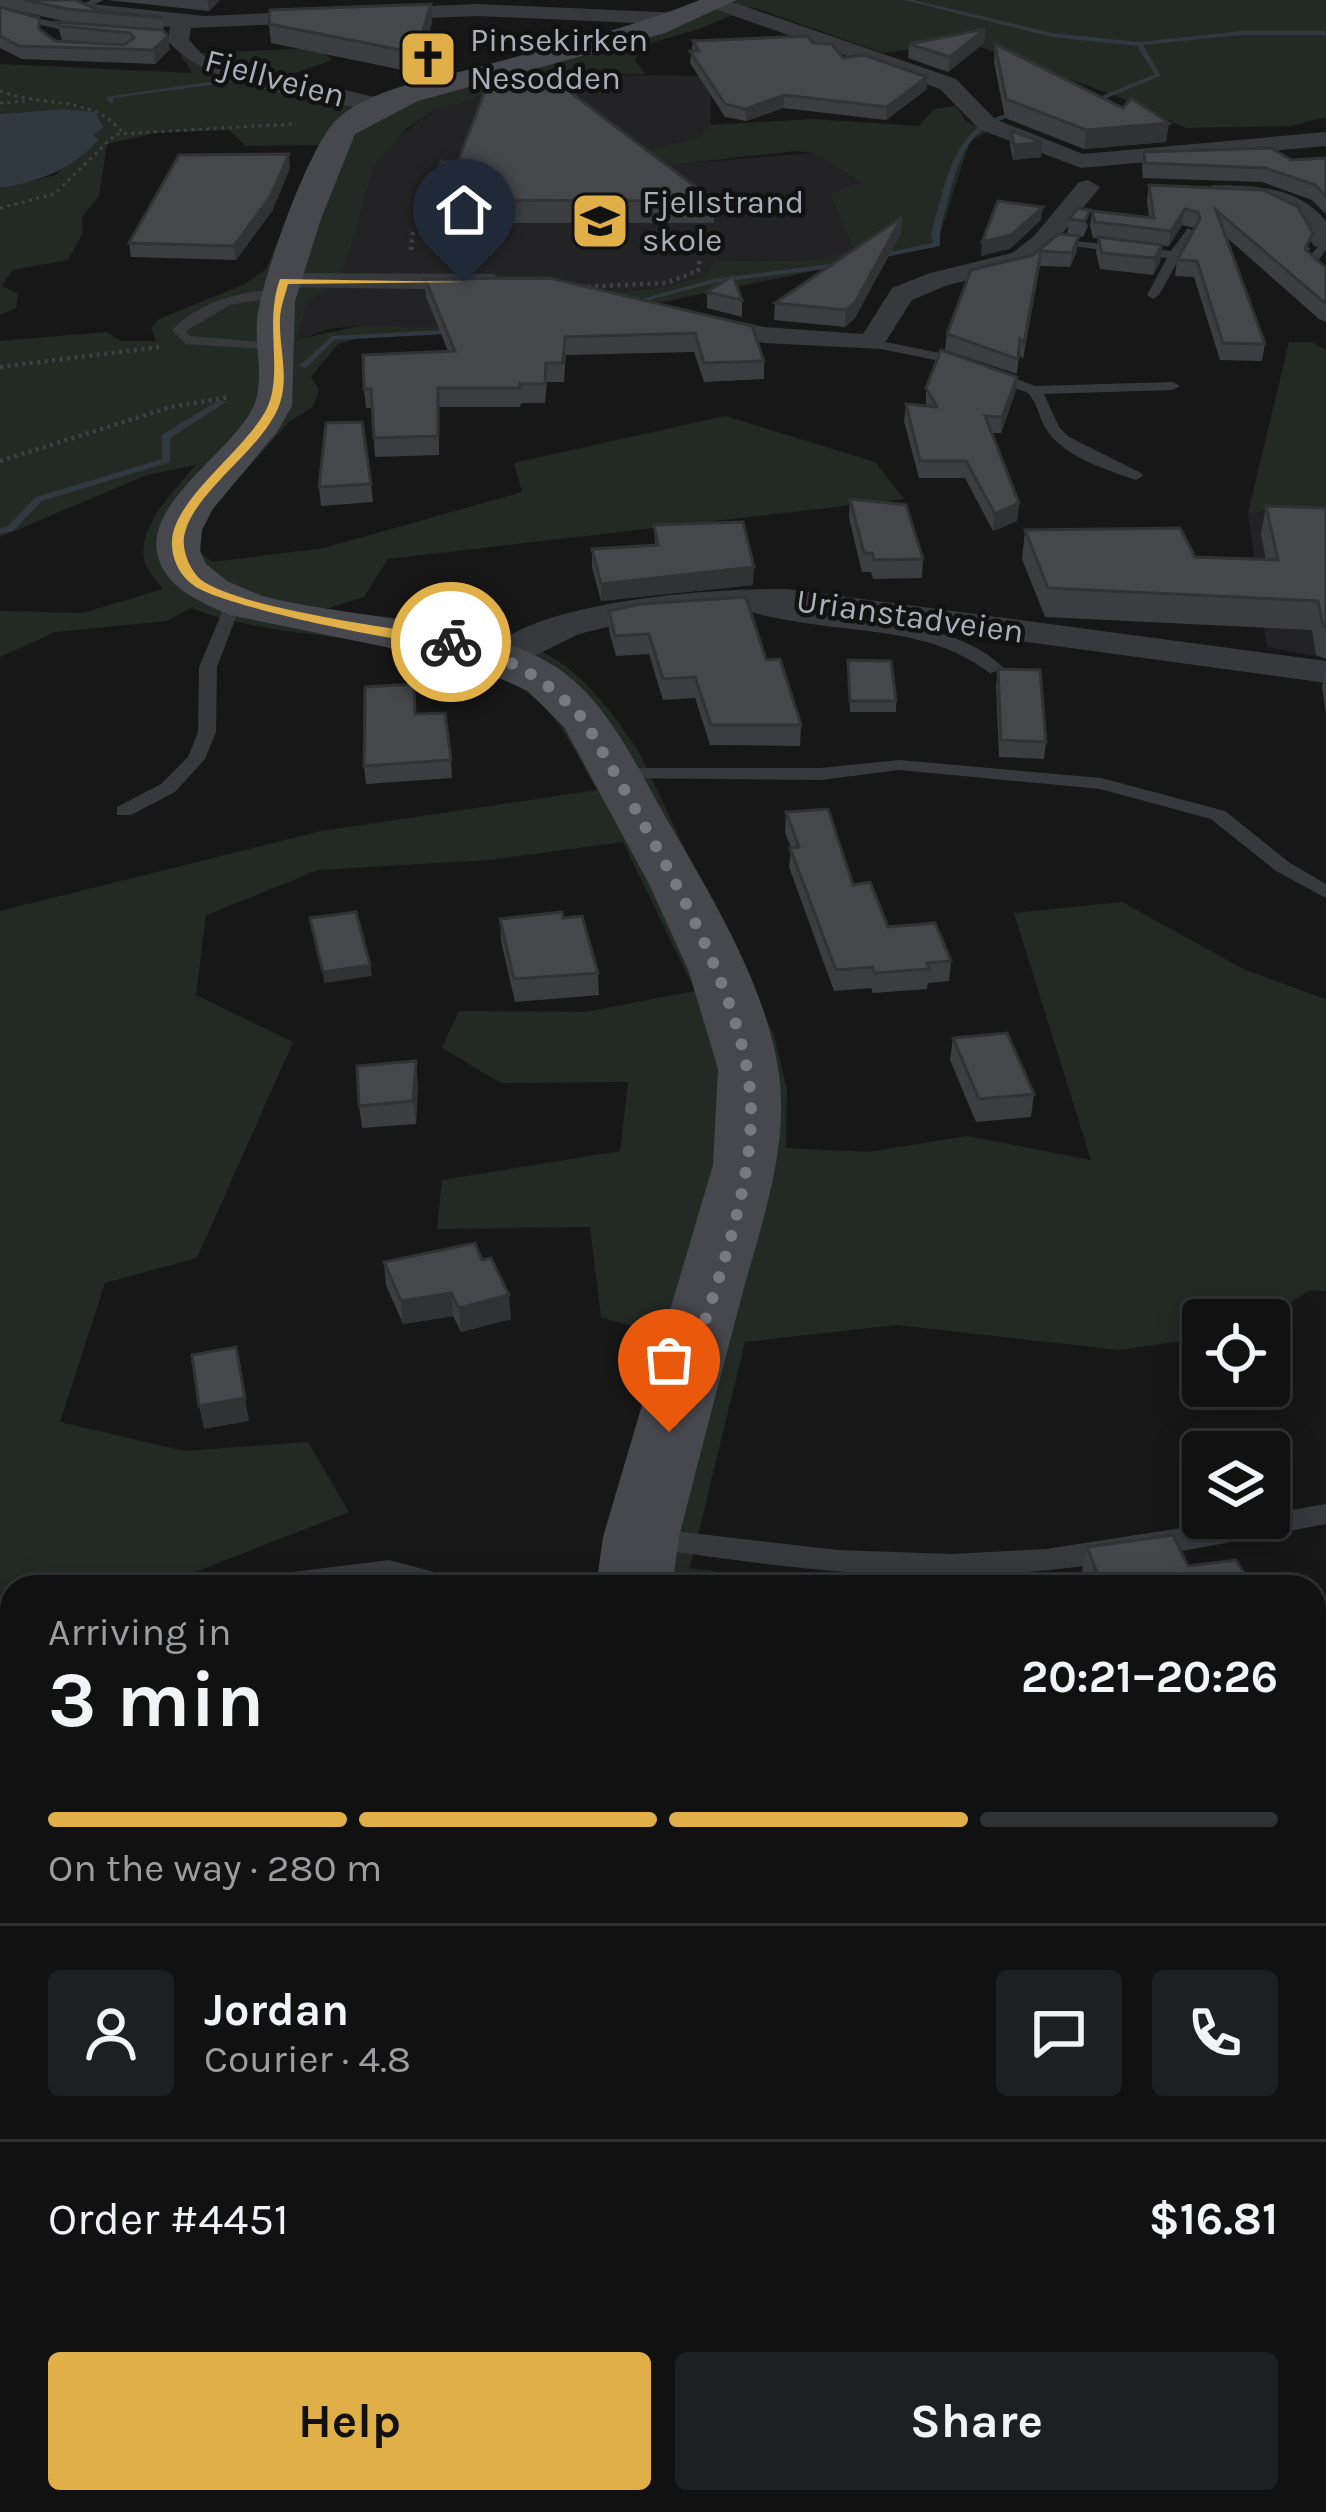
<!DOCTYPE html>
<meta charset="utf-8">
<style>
body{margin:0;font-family:Karla,sans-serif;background:#1e1f20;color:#f1f3f6;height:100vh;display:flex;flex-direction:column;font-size:45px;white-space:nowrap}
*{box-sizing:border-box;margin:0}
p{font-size:39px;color:#9c9d9f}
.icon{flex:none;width:66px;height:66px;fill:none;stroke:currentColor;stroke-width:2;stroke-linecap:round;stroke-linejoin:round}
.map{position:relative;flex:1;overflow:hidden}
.details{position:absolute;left:0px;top:1575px;width:1326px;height:939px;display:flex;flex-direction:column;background:#111112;border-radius:36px 36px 0 0;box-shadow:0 6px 30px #0003,0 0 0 3px #303132}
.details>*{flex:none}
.buttons{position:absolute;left:1182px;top:1299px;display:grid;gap:24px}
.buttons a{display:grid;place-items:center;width:108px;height:108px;border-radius:12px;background:#111112;box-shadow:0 6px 30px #0003,0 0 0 3px #303132;font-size:60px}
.pin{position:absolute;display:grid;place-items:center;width:102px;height:102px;color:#fff;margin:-123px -51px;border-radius:50% 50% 50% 0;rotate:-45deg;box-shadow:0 0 12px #0007}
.pin .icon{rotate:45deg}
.courier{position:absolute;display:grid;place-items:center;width:120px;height:120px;margin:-60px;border:9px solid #e0af47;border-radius:50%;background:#fff;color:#222;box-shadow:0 3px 15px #0007}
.summary em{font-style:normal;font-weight:700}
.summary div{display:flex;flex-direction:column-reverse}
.summary{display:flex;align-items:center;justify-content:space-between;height:204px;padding:0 48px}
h1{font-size:78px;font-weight:700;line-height:90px}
.bar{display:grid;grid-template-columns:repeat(4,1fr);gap:18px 12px;align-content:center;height:144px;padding:0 48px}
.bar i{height:15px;border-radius:9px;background:#303132}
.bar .on{background:#e0af47}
.bar p{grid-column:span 4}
.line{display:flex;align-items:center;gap:30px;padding:0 48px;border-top:3px solid #303132}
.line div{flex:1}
.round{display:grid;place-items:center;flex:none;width:126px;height:126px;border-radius:12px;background:#1e1f20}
.cta{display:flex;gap:24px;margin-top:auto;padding:24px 48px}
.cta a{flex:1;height:138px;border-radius:12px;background:#e0af47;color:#111;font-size:48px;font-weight:700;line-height:138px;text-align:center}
.cta a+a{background:#1e1f20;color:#f1f3f6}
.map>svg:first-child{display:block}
.built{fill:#232325}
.green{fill:#232a24}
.water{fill:#313940}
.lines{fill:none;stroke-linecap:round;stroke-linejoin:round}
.stream{fill:#313940;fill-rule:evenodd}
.path-far1{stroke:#3e4044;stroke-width:3;stroke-dasharray:3 4.5;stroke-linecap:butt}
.path{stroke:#3e4044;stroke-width:4.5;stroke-dasharray:3 4.5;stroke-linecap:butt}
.lane{fill:#38393d;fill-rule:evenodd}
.street{fill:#38393d;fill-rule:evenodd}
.secondary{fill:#46484d;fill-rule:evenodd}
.wall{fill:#3c3d40}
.shaded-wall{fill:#313234}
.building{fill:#46474b;stroke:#313234;stroke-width:3}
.route{fill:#e0af47}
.done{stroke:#77797f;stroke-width:12;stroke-dasharray:0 21.6}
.labels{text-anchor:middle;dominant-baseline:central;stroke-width:9;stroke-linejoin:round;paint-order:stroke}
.far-poi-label{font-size:33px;fill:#aaaeb7;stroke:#121213;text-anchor:start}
.far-street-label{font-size:33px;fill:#aaaeb7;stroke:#121213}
</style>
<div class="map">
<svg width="1326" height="2512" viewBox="0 0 1326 2512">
<rect width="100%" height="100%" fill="#171718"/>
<!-- built -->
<g class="built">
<path d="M529 74 710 76 711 125 697 138 598 161 600 178 687 163 814 153 862 184 830 193 853 250 813 260 714 261 704 276 665 287 589 296 593 312 425 327 363 325 328 329 295 341 308 301 315 296 374 167 398 137 436 109 463 103Z"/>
<path d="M1326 506V658L1267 647 1248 513Z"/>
</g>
<!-- green -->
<g class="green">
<path d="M702 0H1326V117L1291 126 1186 128 1119 97 966 42 883 53 752 7 702 28 640 46 635 61 646 74H529L463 103 436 109 405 130 374 167 345 265 326 290 308 301 296 340 363 325 425 327 592 312 588 296 665 287 704 276 714 261 813 260 853 250 830 193 861 183 814 153 797 151 687 163 600 179 598 161 697 138 711 125 812 119 919 126 934 109 956 106 966 121 987 132 970 141 936 246 628 309 485 331 364 337 338 344 311 377 319 389 313 407 290 421 217 502 199 535 201 554 213 562 324 548 522 492 514 463 725 416 875 462 904 499 388 559 364 597 326 609C402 622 499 619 564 665 594 687 617 720 638 750L774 1035 787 1089 786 1148 869 1152 967 1136 1091 1160 1014 913 1122 902 1245 970 1326 999V1291L1310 1290 1264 1320H1203V1338L1119 1350 897 1325 745 1342 690 1568 830 1587H596L667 1337 601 1317 590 1227 437 1229 442 1180 620 1151 628 1082 501 1083 442 1048 459 1011 585 1012 695 991 623 842 489 860 318 870 206 915 196 995 293 1042 197 1258 105 1283 60 1422 184 1451 308 1442 349 1512 157 1587H12V1711L0 1710V911L321 831 597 790C581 763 565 727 542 705 459 627 294 649 191 608L167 621 55 632 0 657V611L83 613 163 589C158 582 150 574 146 566 132 530 176 489 196 465L147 475 0 537V341L107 332 121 341H156L151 328 159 319 245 284 266 269 319 145 246 146 229 130 155 133 107 144 99 196 82 217 83 232 68 260 12 270 2 286 18 294 16 308 0 315V188L56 175 96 133 63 109 0 114V64L192 73 180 54 317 48 333 60 278 79 373 100 593 39Z"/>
<path d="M1289 342H1312L1326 350V506L1248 513Z"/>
<path d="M1326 1702V2512H690L686 2502H1314V1704Z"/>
<path d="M12 1980V2502H342L325 2512H0V1981Z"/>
</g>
<!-- water -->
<path class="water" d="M63 109 95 112 103 127 94 135 98 140C71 170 41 181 0 188V114Z"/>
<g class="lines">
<!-- stream -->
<g class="stream">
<path d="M904 0H914L1052 33 1139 42 1241 31H1326V35H1241L1143 45 1161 76 1082 108 1080 105 1155 74 1137 46 1052 37Z"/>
<path d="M230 79 232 82 113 98V102L110 104 106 97Z"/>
<path d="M1025 111V113C971 124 962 148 948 199 944 215 939 230 940 246L866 261V257L933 243 931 234C948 177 953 116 1025 111Z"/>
<path d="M845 262 848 266 713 283 627 306 623 304 713 279Z"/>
<path d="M462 329H465V333L334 340 306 368 299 366 332 336Z"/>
<path d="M219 400 226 402 170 438V462L42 501 13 531 0 534V528L7 527 36 497 162 459V435Z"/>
<path d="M0 2068 12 2071V2091L0 2088Z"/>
<path d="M0 2493 9 2496 16 2512H0Z"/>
</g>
<!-- path-far1 -->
<g class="path-far1">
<path d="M0 91C44 108 91 94 123 133"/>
<path d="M0 103 25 101"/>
<path d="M0 208 54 194 116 134 293 124"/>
</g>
<!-- path -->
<g class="path">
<path d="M411 250 413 229"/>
<path d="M580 287 666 283 698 271 700 257"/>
<path d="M0 367 159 347"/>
<path d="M0 461 171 407 229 397"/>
</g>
<!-- lane -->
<g class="lane">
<path d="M91 0H104L83 10 75 8Z"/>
<path d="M0 10 91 30 96 33 91 36 0 16Z"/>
<path d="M1188 228 1194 232 1159 295 1153 299 1147 295 1167 258 1040 242 1046 238 1171 251Z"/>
<path d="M1326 237V250L1317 262 1326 271V282L1305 262Z"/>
<path d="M279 289 285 293 283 296 230 305 186 331 190 336 274 343 281 347 279 350 186 344 172 330C200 301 240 292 279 289Z"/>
<path d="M871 339 959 357 1035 386 1173 382 1180 386 1173 390 1044 394 1059 427 1069 437 1141 473 1143 476 1136 480C1107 470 1061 456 1045 427 1038 415 1038 404 1028 393L950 363 866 346V340Z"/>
<path d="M736 594C817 626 944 608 1005 669L990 673C930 628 863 634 793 621 771 617 749 614 730 602V596Z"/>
<path d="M228 598 242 601 217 667 216 732 205 759 175 792 131 815H117V807L161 784 188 757 198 732 199 667Z"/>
<path d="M899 760 1101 778 1225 811 1290 863 1326 884V898L1276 871 1211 819 1100 789 899 770 821 780 614 778 605 773 614 768H821Z"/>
<path d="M1326 1504V1524C1217 1544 1108 1568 998 1574 881 1581 765 1565 649 1548L639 1545 635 1538 639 1531 649 1528 838 1550 952 1554 1046 1549 1246 1518H1269V1514Z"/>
<path d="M389 1560 460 1579 464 1587H409L389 1582 347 1587H247L251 1579 261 1576Z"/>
<path d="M12 1613V1636L0 1633V1617Z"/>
</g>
<!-- street -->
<g class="street">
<path d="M54 0 204 16 477 4 681 13 691 19 681 25 477 16 191 28 189 40 204 56 391 101 394 106 383 113C322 99 207 89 168 41L170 27 101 19Z"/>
<path d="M708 0H726L956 79 995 119 1083 154 1326 132V146L1081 168 979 129 940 89 709 7Z"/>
<path d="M1088 180 1100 187 1052 246 1030 265 948 285 912 300 881 349 764 343 678 324 674 318 688 310 764 327 863 334 892 288 930 273 1012 253 1034 236 1079 182Z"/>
<path d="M1214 185C1255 186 1298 186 1326 221V248L1314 246C1278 186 1263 210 1205 197L1202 192Z"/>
<path d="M283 273 493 274 506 282 493 290 274 287 270 281Z"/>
<path d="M787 589 1326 661V683L787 609 639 619 579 634 514 666H488L483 658C523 600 720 588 787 589Z"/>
</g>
<!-- secondary -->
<g class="secondary">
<path d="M700 0H736L665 33 418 101 355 134 321 219 295 301 292 406 277 432 212 510 202 530 200 551 206 564 227 581 262 596C347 618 471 619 546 661 605 694 634 762 666 818 710 894 763 979 778 1067 791 1145 761 1224 741 1299 720 1378 699 1458 679 1537L672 1587H596L603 1537 713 1165 718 1069 689 972 649 884 564 727 528 691 468 664 230 615C202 603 164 588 157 553 147 499 237 449 255 403 264 377 255 348 257 321 260 282 309 145 337 119 375 86 436 79 482 66 556 46 630 28 700 0Z"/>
<path d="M751 2502H857L860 2512H754Z"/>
</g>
</g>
<!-- wall -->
<g class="wall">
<path d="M0 0H76L97 10 162 18 164 31 170 49 155 64 22 59 0 48V7L41 31 55 41 104 44 62 40 57 22H68L0 7Z"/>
<path d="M107 0H220L209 11Z"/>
<path d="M432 23 417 73 271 43 269 24Z"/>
<path d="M985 29 984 43 948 72 908 58 909 44Z"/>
<path d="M693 41 813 43 843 58 927 77V89L886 120 783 108 746 121 725 117 690 63Z"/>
<path d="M995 44 1123 108 1169 123 1166 142 1084 149 1005 118 994 62Z"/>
<path d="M1011 131 1042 142 1041 157 1013 160 1010 146Z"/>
<path d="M1144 152 1291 160 1326 158V214L1312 200 1262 182 1143 178 1142 167Z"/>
<path d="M290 168 272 211 236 260 131 257 129 243Z"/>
<path d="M1149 185 1310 248 1308 253 1326 268V322L1319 319 1225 236 1265 344 1262 361 1220 360 1194 277 1175 276 1177 260 1195 228 1182 225 1169 246H1162L1160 262 1153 275 1100 269 1096 253 1098 238H1093L1090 226 1092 211 1149 217 1147 201Z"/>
<path d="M431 200 714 201V223H433Z"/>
<path d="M1078 208 1088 226 1083 237 1075 236 1077 251 1070 267 1040 266 1023 359 1019 354 1017 374 945 350 947 334 1033 255 1067 235 1069 219Z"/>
<path d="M902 217 901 233 855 318 845 327 774 320 775 303Z"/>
<path d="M550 278 764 361V379L704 382 694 352 566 355 564 382H547L545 403H521L520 407H439V455L375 457 372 408H366L364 389 448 351 426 297 425 279Z"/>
<path d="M707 292 742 300V317L707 308Z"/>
<path d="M1017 377 1015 393 1001 433H991L1019 503 1017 521 993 531 965 478H919L904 421 906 404 926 406V388Z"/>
<path d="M371 484 373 502 321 506 319 487Z"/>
<path d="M850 499 923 559 922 578 873 579 871 572H862L849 518Z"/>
<path d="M1266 506 1326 508V659L1316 655 1312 630 1045 617 1022 559 1025 530 1195 557 1266 560 1261 534Z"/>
<path d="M654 525 753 585 601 601 592 567V549L655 545Z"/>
<path d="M609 611 766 660 801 725 800 746 710 745 695 698 663 700 649 654 616 656 609 631Z"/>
<path d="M848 660 896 701V712H850Z"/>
<path d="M1326 666V714L1322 687Z"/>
<path d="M998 669 1046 742 1044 759 999 757 996 686Z"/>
<path d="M416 714 451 760 452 778 366 784 364 766Z"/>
<path d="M786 812 888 927 951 961 949 981 928 983 927 989 873 993 871 988 834 991 789 867 791 848 785 832Z"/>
<path d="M563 918 598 973 599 995 515 1002 501 941 500 919Z"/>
<path d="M953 1038 1034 1094 1031 1117 976 1122 950 1060Z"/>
<path d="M418 1084 416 1124 362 1128 359 1106Z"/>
<path d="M384 1262 511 1319 461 1332 453 1316 403 1324 386 1285Z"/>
<path d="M1087 1547 1188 1566 1253 1587H1089L1082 1571Z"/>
</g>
<!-- shaded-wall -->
<g class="shaded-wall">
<path d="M207 0H220L209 11Z"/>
<path d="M431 4 432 23 417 73 416 53Z"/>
<path d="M985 29 984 43 948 72 950 57Z"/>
<path d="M168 36 170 49 155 64 153 50Z"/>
<path d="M927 77V89L886 120 887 107Z"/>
<path d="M784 95 783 108 746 121V109Z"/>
<path d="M1169 123 1166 142 1084 149 1086 130Z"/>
<path d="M1042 142 1041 157 1013 160 1014 145Z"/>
<path d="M289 154 290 168 272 211 236 260 234 246Z"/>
<path d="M1043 207 1041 220 1010 249 981 256 982 242Z"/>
<path d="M1185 209 1182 225 1169 246 1171 231Z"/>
<path d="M902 217 901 233 855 318 845 327 846 310Z"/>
<path d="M1079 236 1077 251 1070 267 1072 253Z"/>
<path d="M1162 245 1160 262 1153 275 1155 258Z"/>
<path d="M1017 377 1015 393 1001 433 1002 417Z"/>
<path d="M1019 503 1017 521 993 531 995 514Z"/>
<path d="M754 567 753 585 601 601V584Z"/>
<path d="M370 965 372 976 324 983 323 972Z"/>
<path d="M416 1061 418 1084 416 1124 413 1101Z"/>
<path d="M451 1293 453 1316 403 1324 401 1301Z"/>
<path d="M509 1295 511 1319 461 1332 459 1308Z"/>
<path d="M245 1398 249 1421 204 1429 199 1406Z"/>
</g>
<!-- building -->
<g class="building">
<path d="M24 0H76L97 10 162 18 67 9Z"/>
<path d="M431 4 416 53 269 24 270 10Z"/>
<path d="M0 7 39 18V29L55 41 124 45 134 38 130 33 60 26 57 22 163 30 168 36 153 50 19 46 0 36Z"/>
<path d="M985 29 950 57 909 44Z"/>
<path d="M807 36 813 43 832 44 843 58 864 55 927 77 887 107 784 95 746 109 725 104 690 51H699L693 41Z"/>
<path d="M995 44 1123 108 1131 98 1169 123 1086 130 1006 99Z"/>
<path d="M491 75 549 76 714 201 431 200 441 161H458Z"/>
<path d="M1011 131 1042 142 1014 145Z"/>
<path d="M1271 148 1291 160 1326 158V196L1315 185 1265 168 1145 163 1144 152Z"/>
<path d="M289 154 270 197 234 246 129 243 179 155Z"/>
<path d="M1149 185 1263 190 1298 207 1313 233 1305 249 1326 268V304L1216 210 1265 344 1223 343 1197 261 1177 260 1200 219 1198 212 1185 209 1171 231 1095 222 1092 211 1154 218Z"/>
<path d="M998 201 1043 207 1011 235 982 242Z"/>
<path d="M1078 208 1090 210 1085 221 1069 219Z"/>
<path d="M902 217 856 301 846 310 775 303Z"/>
<path d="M1058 234 1079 236 1072 253 1041 251 1024 343 1020 339 1018 359 947 334 971 270 1033 255Z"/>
<path d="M1098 237 1162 245 1155 258 1102 253Z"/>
<path d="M733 276 742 300 707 292Z"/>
<path d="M550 278 752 326 764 361 704 363 695 333 565 337 563 363H546L545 384H520V388H438V436L374 438 371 389H364L363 355 455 351 425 279Z"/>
<path d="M941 350 1017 377 1002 417 985 416 1019 503 995 514 966 461H920L906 404 937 407 926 388Z"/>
<path d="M362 422 371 484 319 487 326 423Z"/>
<path d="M850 499 906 505 923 559 874 560 872 553H864Z"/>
<path d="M1266 506 1326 508V627L1323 626 1318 601 1048 588 1025 530 1180 528 1195 557 1278 560Z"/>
<path d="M743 522 754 567 601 584 592 549 658 545 654 525Z"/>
<path d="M746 597 766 660 780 659 801 725H711L695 677 663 679 649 634 615 636 609 611 640 604Z"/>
<path d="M848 660 891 661 896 701H850Z"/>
<path d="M998 669 1040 670 1046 742 1001 740Z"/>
<path d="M414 684 415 714 445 713 451 760 364 766 365 687Z"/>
<path d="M828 809 853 885 870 882 888 927 935 923 951 961 927 963 929 969 875 973 872 967 836 970 790 848 799 847 786 812Z"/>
<path d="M356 912 370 965 323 972 310 918Z"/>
<path d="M562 912 563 918 582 916 598 973 514 979 500 919Z"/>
<path d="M1007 1033 1034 1094 979 1099 953 1038Z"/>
<path d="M416 1061 413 1101 359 1106 357 1066Z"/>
<path d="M475 1243 482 1260 491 1258 509 1295 459 1308 451 1293 401 1301 384 1262Z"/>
<path d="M236 1347 245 1398 199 1406 192 1355Z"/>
<path d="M1173 1535 1188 1566 1236 1560 1253 1587H1103L1087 1547Z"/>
</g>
<!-- route -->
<path class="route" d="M280 279 469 282 288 284C285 296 280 308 280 320 279 347 289 376 280 403 264 450 192 491 184 537 182 551 190 570 200 579 239 609 395 628 451 638L455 645C414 647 230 608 196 587 180 577 171 559 172 540 175 497 249 448 268 406 283 370 264 323 280 279Z"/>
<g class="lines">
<!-- done -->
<path class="done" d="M451 642C506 655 547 678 585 721 642 823 753 998 751 1114 750 1217 697 1332 669 1432"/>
</g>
<!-- icons -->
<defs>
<g id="church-square" transform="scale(3)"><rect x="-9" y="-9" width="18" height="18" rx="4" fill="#e0af47" stroke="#121213"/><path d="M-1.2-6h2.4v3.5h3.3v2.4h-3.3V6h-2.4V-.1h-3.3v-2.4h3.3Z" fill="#111"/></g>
<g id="school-square" transform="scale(3)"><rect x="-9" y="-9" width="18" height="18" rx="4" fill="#e0af47" stroke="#121213"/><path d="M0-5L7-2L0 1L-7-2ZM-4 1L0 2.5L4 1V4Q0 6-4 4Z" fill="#111"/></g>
</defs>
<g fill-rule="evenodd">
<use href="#church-square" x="428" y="59"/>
<use href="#school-square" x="600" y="221"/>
</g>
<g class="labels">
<!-- far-poi labels -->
<g class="far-poi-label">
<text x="470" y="40">Pinsekirken<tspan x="470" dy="38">Nesodden</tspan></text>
<text x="642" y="202">Fjellstrand<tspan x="642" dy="38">skole</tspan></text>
</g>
<!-- far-street labels -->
<g class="far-street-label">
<text transform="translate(275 78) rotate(15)">Fjellveien</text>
<text transform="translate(910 616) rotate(8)">Urianstadveien</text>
</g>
</g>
</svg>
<div class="buttons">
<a><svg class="icon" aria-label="locate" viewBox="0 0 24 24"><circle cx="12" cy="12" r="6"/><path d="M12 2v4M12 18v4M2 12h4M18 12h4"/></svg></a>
<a><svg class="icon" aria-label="layers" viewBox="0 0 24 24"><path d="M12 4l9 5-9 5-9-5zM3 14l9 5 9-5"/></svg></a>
</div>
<div class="pin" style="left:669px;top:1432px;background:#ea580c"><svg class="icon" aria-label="bag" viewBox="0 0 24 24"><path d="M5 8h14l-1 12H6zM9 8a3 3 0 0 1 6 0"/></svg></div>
<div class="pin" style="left:464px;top:282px;background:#1f2937"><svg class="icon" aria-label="home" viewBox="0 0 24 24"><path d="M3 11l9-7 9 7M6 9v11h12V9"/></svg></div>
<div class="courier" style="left:451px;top:642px"><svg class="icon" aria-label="bike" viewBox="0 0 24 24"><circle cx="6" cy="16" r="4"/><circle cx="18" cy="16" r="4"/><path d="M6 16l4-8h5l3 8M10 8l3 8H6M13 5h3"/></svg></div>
<section class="details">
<div class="summary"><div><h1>3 min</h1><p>Arriving in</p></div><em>20:21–20:26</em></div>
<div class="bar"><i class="on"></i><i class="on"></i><i class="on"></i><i></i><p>On the way · 280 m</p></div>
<div class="line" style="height:216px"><a class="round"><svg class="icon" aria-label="person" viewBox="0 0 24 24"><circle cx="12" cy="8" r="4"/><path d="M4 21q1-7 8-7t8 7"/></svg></a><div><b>Jordan</b><p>Courier · 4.8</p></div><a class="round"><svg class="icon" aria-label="chat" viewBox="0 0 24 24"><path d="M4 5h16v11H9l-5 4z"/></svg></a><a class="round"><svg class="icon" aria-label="phone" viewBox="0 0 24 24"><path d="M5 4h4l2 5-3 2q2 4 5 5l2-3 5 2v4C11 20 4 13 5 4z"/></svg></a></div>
<div class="line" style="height:156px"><div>Order #4451</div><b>$16.81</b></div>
<div class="cta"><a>Help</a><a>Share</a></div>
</section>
</div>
